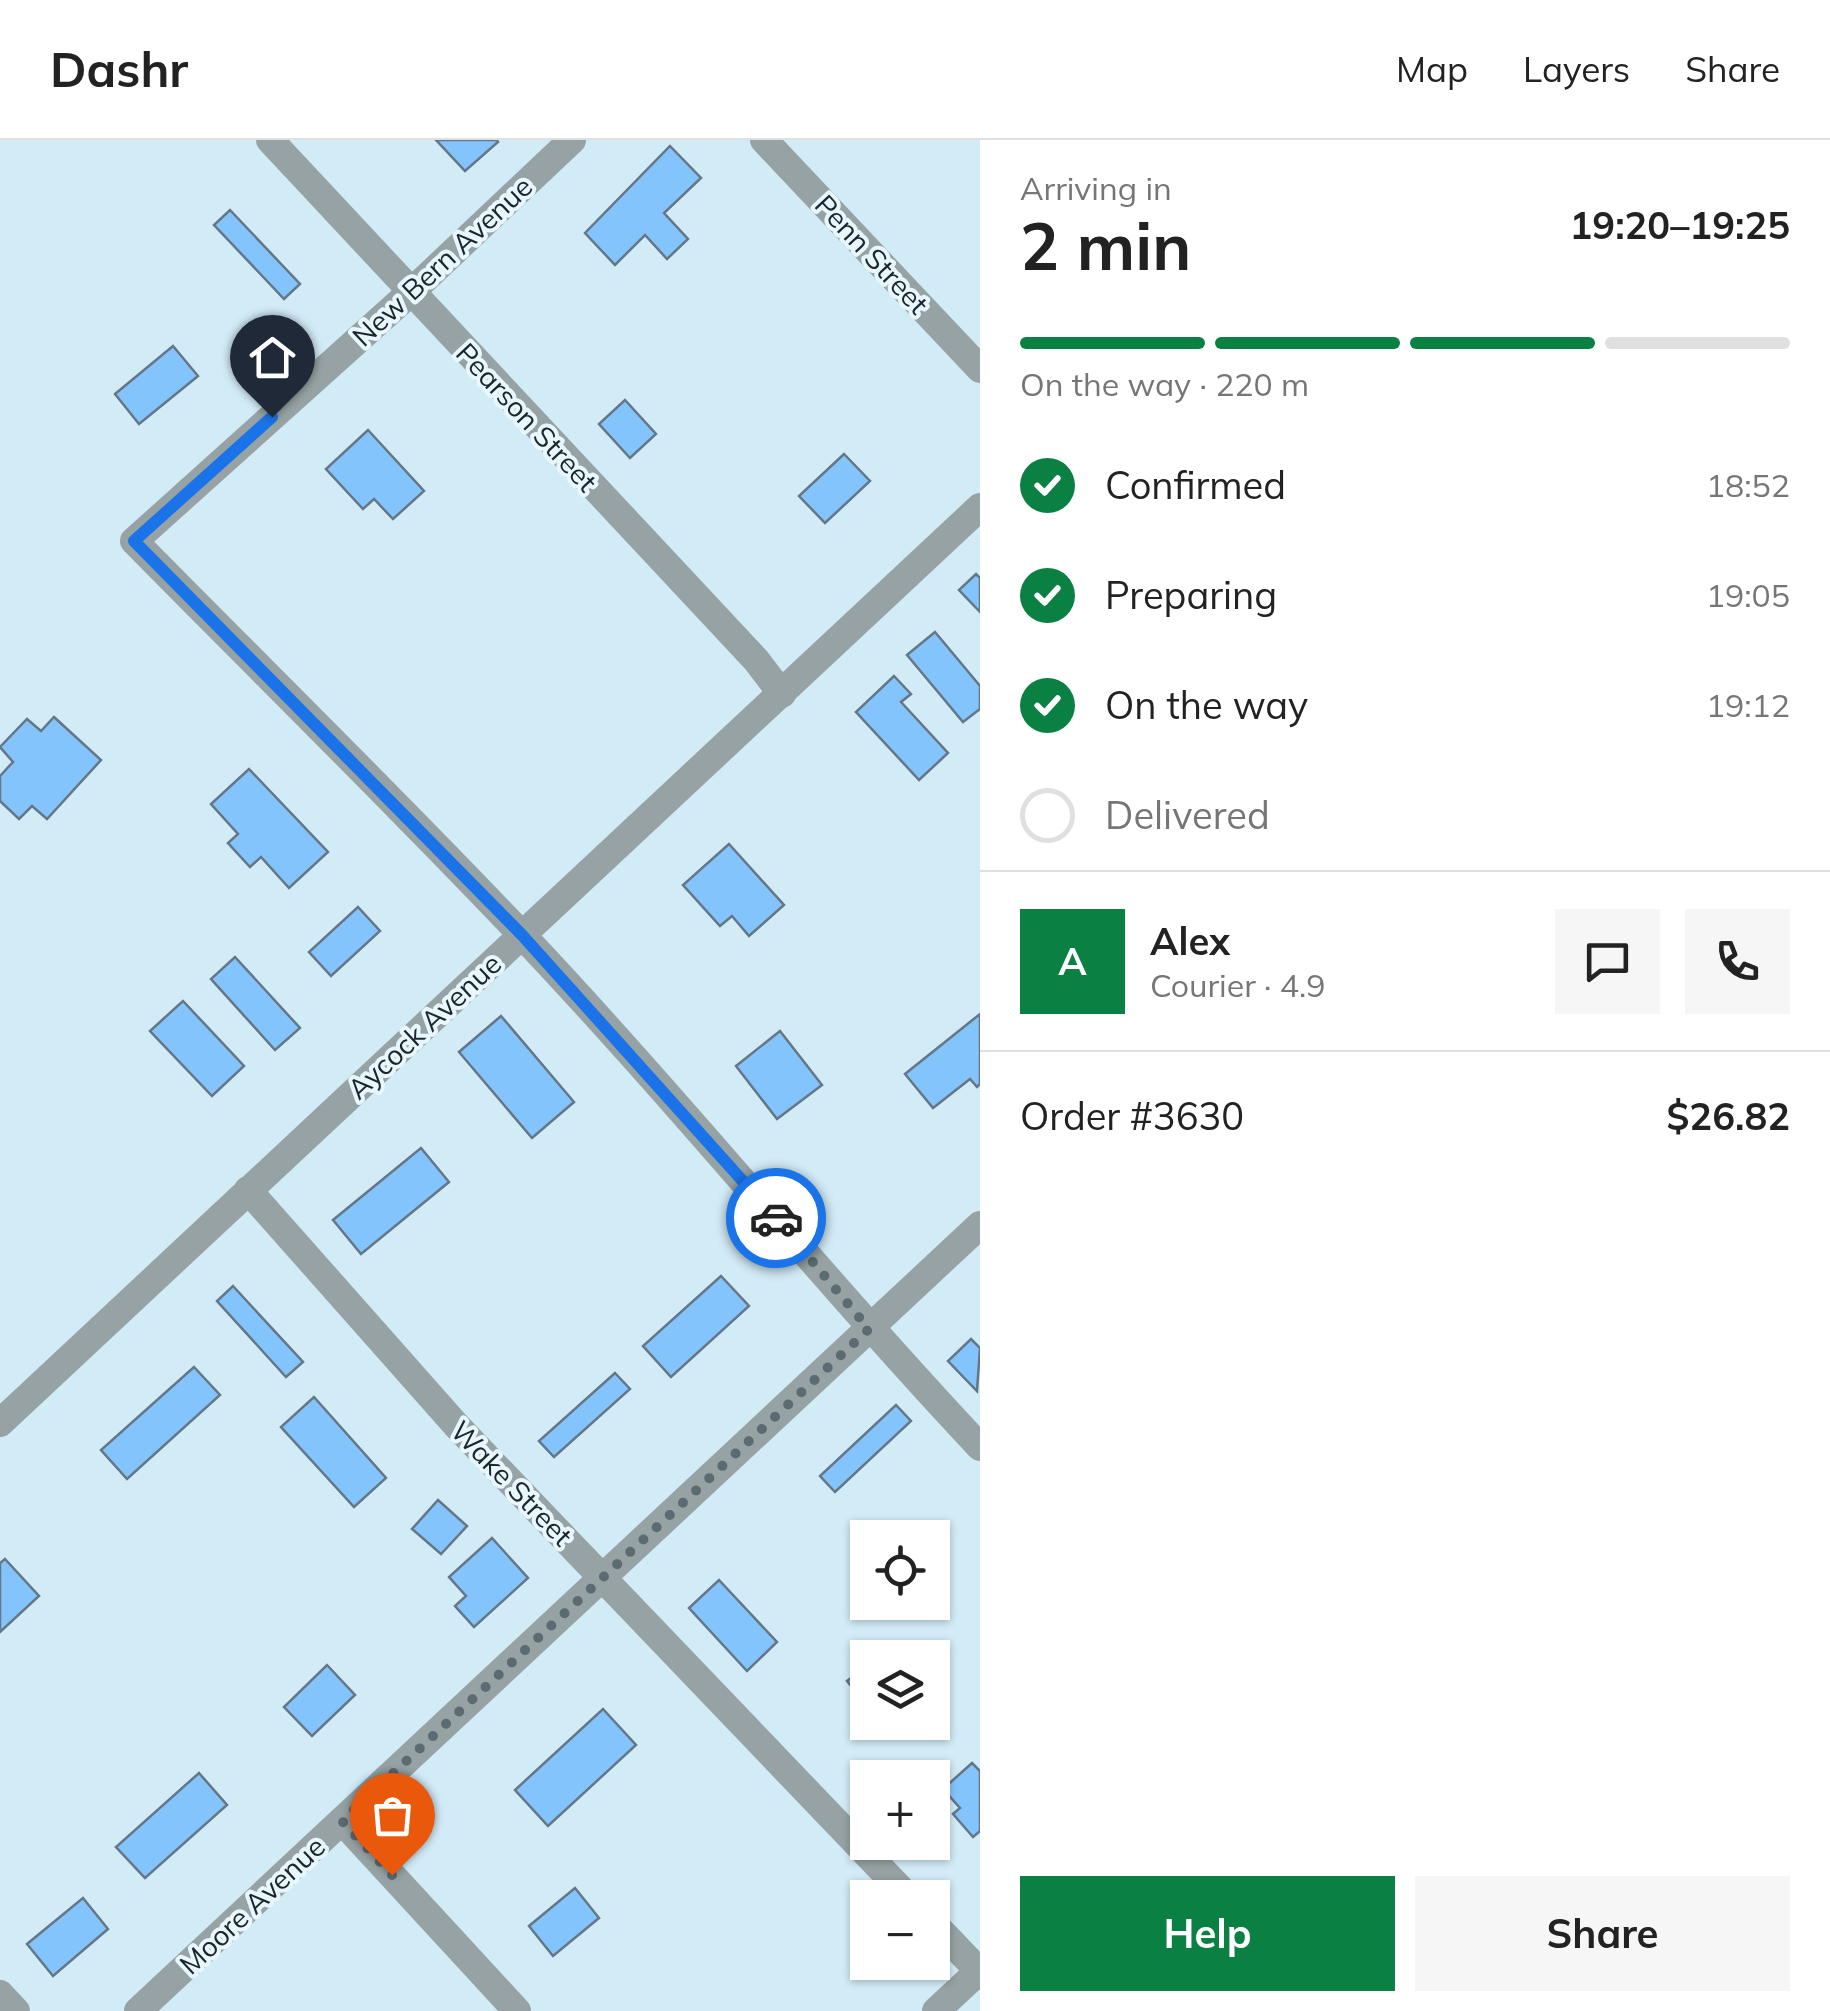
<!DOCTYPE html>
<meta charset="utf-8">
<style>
body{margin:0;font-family:Mulish,sans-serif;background:#f6f6f6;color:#222;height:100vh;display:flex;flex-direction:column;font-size:38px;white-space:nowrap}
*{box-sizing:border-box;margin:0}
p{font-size:32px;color:#767676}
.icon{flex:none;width:55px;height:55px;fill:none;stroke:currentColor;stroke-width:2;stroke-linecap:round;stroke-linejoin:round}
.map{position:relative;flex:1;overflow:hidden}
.drawer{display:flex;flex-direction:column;background:#fff;width:850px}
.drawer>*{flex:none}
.fabs{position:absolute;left:850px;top:1380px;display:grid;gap:20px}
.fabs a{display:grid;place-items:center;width:100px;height:100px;border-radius:0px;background:#fff;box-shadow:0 2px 8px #0004;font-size:50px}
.pin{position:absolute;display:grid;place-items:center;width:85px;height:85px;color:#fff;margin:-102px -42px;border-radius:50% 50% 50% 0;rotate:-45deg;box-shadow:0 0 10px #0007}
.pin .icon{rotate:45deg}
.courier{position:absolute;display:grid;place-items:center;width:100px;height:100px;margin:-50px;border:8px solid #1a73e8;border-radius:50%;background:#fff;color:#222;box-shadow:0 2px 12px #0007}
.headline em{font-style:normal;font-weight:700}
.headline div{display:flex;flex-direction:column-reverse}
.headline{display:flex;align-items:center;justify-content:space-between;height:170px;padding:0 40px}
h1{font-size:65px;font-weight:700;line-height:75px}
.bar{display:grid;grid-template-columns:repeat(4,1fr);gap:15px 10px;align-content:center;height:120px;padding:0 40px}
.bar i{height:12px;border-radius:8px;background:#e0e0e0}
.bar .current{background:#0b8043}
.bar p{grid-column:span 4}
.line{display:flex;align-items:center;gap:25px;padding:0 40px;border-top:2px solid #e0e0e0}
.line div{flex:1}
.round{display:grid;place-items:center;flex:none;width:105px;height:105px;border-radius:0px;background:#f6f6f6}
ol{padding:0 40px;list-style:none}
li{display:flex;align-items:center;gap:30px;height:110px}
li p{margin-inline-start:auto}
li .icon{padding:10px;border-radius:50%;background:#0b8043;color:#fff;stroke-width:4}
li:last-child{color:#767676}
li i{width:55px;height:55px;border:5px solid #e0e0e0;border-radius:50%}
.primary-button{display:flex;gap:20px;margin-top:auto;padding:20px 40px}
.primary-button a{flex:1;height:115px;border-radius:0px;background:#0b8043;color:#fff;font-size:40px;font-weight:700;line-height:115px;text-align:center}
.primary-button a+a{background:#f6f6f6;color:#222}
header{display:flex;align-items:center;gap:60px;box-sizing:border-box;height:140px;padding:0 50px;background:#fff;border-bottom:2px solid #e0e0e0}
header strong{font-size:48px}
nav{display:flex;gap:55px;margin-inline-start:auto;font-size:35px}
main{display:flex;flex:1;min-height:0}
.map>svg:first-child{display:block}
.building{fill:#84c4fc;stroke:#657686;stroke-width:2.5}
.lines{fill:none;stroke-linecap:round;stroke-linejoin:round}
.minor{stroke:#96a2a3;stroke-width:28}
.done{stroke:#5c6b71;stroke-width:10;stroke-dasharray:0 18}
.route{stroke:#1a73e8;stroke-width:12}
.labels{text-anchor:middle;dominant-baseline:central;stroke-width:8;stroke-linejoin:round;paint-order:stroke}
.street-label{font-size:28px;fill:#1c2529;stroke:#e8f7fe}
</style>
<header>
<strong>Dashr</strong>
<nav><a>Map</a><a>Layers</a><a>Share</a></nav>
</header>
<main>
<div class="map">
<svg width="980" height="1871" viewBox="0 0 980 1871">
<rect width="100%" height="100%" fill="#d2ecf7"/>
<!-- building -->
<g class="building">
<path d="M436 0H497L498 2 465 31Z"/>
<path d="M670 6 701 38 664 73 688 99 667 119 645 95 615 125 585 93Z"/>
<path d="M230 70 300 144 284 159 214 85Z"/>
<path d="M173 206 198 236 139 284 115 254Z"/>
<path d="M625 260 656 294 630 318 599 284Z"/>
<path d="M368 290 424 351 393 379 374 359 363 369 326 329Z"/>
<path d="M844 314 870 341 825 383 799 356Z"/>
<path d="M976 434 980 438V472L959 450Z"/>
<path d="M935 492 980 546V569L963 582 907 515Z"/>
<path d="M894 536 911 554 901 562 948 613 919 640 856 572Z"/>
<path d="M54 577 101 620 47 679 32 666 19 679 0 661V636L13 622 0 607 27 579 41 591Z"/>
<path d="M249 629 328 712 289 748 261 717 250 727 228 703 238 694 211 664Z"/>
<path d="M729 704 784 765 749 796 732 776 720 786 683 745Z"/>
<path d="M358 767 380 791 331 836 309 812Z"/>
<path d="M235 817 300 888 275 910 211 839Z"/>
<path d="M183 861 244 926 212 956 150 891Z"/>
<path d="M980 874V944L977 947 970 939 933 968 905 934Z"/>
<path d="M501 876 574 962 532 998 459 912Z"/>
<path d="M780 891 822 945 777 979 736 926Z"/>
<path d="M421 1008 449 1042 361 1114 333 1080Z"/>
<path d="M721 1136 749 1166 671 1237 643 1206Z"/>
<path d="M233 1146 303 1222 286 1237 217 1161Z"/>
<path d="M971 1199 980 1208 977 1251 948 1221Z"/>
<path d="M194 1227 220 1255 127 1339 101 1310Z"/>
<path d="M615 1233 630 1249 554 1317 539 1301Z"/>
<path d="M314 1257 386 1338 354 1367 281 1287Z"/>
<path d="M896 1265 911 1281 835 1352 820 1336Z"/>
<path d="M438 1360 467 1386 441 1414 412 1389Z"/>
<path d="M492 1398 528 1438 474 1487 455 1466 466 1456 449 1437Z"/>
<path d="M5 1419 39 1456 0 1492V1423Z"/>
<path d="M719 1440 777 1502 747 1531 689 1468Z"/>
<path d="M327 1525 355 1555 312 1596 284 1567Z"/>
<path d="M868 1525V1567L847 1541Z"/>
<path d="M603 1569 636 1605 548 1686 515 1650Z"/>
<path d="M972 1623 980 1631V1691L973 1697 953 1674 960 1668 943 1649Z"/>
<path d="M199 1633 227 1665 145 1738 116 1707Z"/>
<path d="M575 1748 599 1778 553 1816 529 1786Z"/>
<path d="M83 1758 108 1789 53 1836 27 1804Z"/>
</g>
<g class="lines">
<!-- minor -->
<g class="minor">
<path d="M270 0 756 520 782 554"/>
<path d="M572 0 410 153 134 401C263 532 395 661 521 794 679 961 823 1140 980 1307"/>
<path d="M764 0 980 229"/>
<path d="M248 1050 456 1285 909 1758"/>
<path d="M0 1283 980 367"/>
<path d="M342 1681 517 1871"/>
<path d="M932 1782 979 1831"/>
<path d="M0 1854 16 1871"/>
<path d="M138 1871 980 1085"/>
<path d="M936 1871 980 1830"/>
</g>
</g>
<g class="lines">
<!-- done -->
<path class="done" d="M392 1735 342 1681 869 1189 776 1078"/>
<!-- route -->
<path class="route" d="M272 277 134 401 522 795 776 1078"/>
</g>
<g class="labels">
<!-- street labels -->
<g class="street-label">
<text transform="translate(872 114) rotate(47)">Penn Street</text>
<text transform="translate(442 121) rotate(-43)">New Bern Avenue</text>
<text transform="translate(527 277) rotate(47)">Pearson Street</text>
<text transform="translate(424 886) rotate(-43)">Aycock Avenue</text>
<text transform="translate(512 1343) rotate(46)">Wake Street</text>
<text transform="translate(252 1765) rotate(-43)">Moore Avenue</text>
</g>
</g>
</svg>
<div class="fabs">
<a><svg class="icon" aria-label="locate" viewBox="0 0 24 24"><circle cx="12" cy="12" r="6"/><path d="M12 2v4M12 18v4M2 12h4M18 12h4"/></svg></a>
<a><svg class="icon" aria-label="layers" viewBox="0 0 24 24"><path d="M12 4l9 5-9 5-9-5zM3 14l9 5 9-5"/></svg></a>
<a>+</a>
<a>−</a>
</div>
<div class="pin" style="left:392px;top:1735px;background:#ea580c"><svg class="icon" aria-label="bag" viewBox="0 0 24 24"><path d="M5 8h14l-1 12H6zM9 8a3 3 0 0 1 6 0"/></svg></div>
<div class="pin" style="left:272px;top:277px;background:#1f2937"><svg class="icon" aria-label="home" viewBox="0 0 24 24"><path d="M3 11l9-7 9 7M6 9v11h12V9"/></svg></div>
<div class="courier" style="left:776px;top:1078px"><svg class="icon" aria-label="car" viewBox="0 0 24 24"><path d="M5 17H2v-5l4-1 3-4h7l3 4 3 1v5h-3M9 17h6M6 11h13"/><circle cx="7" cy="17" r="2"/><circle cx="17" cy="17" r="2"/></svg></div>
</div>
<section class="drawer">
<div class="headline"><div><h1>2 min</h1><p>Arriving in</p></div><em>19:20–19:25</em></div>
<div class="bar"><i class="current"></i><i class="current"></i><i class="current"></i><i></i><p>On the way · 220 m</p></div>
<ol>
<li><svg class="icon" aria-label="check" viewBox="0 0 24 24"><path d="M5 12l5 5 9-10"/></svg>Confirmed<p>18:52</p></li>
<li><svg class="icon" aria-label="check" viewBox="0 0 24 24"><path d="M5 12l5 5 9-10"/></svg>Preparing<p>19:05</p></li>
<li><svg class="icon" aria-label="check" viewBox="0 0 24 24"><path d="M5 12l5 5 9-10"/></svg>On the way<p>19:12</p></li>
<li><i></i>Delivered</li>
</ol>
<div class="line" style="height:180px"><b class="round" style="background:#0b8043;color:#fff">A</b><div><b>Alex</b><p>Courier · 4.9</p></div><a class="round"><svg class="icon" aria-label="chat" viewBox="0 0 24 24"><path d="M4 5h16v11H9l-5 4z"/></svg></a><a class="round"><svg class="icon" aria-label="phone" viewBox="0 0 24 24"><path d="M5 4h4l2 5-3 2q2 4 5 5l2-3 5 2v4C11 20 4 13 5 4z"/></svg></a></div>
<div class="line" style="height:130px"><div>Order #3630</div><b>$26.82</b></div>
<div class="primary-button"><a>Help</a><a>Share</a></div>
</section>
</main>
